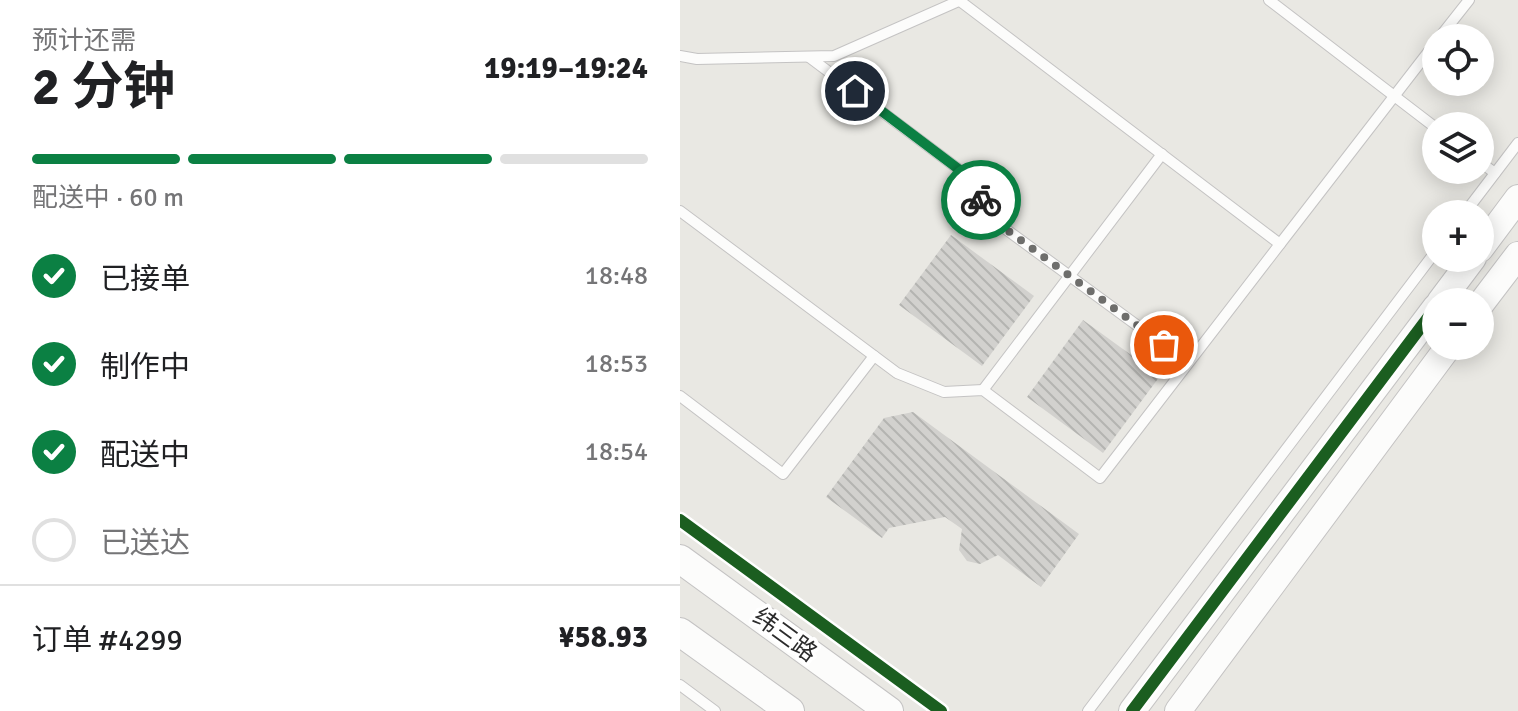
<!DOCTYPE html>
<html lang="zh">
<meta charset="utf-8">
<style>
body{margin:0;font-family:Signika,"Noto Sans SC",sans-serif;background:#f6f6f6;color:#202124;height:100vh;display:flex;flex-direction:column;font-size:30px;white-space:nowrap}
*{box-sizing:border-box;margin:0}
p{font-size:26px;color:#757577}
.icon{flex:none;width:44px;height:44px;fill:none;stroke:currentColor;stroke-width:2;stroke-linecap:round;stroke-linejoin:round}
.map{position:relative;flex:1;overflow:hidden}
.panel{display:flex;flex-direction:column;background:#fff;width:680px}
.panel>*{flex:none}
.buttons{position:absolute;left:742px;top:24px;display:grid;gap:16px}
.buttons a{display:grid;place-items:center;width:72px;height:72px;border-radius:50%;background:#fff;box-shadow:0 4px 20px #0003;font-size:40px}
.pin{position:absolute;display:grid;place-items:center;width:68px;height:68px;color:#fff;margin:-34px;border:4px solid #fff;border-radius:50%;box-shadow:0 2px 8px #0007}
.courier{position:absolute;display:grid;place-items:center;width:80px;height:80px;margin:-40px;border:6px solid #0b8043;border-radius:50%;background:#fff;color:#222;box-shadow:0 2px 10px #0007}
.head em{font-style:normal;font-weight:700}
.head div{display:flex;flex-direction:column-reverse}
.head{display:flex;align-items:center;justify-content:space-between;height:136px;padding:0 32px}
h1{font-size:52px;font-weight:700;line-height:60px}
.bar{display:grid;grid-template-columns:repeat(4,1fr);gap:12px 8px;align-content:center;height:96px;padding:0 32px}
.bar i{height:10px;border-radius:6px;background:#e0e0e0}
.bar .current{background:#0b8043}
.bar p{grid-column:span 4}
.line{display:flex;align-items:center;gap:20px;padding:0 32px;border-top:2px solid #e0e0e0}
.line div{flex:1}
ol{padding:0 32px;list-style:none}
li{display:flex;align-items:center;gap:24px;height:88px}
li p{margin-inline-start:auto}
li .icon{padding:8px;border-radius:50%;background:#0b8043;color:#fff;stroke-width:4}
li:last-child{color:#757577}
li i{width:44px;height:44px;border:4px solid #e0e0e0;border-radius:50%}
main{display:flex;flex:1;min-height:0}
.map>svg:first-child{display:block}
.building{fill:url(#building-back-hatch)}
.lines{fill:none;stroke-linecap:round;stroke-linejoin:round}
.service-casing{stroke:#c4c3c3;stroke-width:12}
.tertiary-casing{stroke:#c4c3c3;stroke-width:28}
.secondary-casing{stroke:#c4c3c3;stroke-width:30}
.service{stroke:#fcfcfb;stroke-width:10}
.tertiary{stroke:#fcfcfb;stroke-width:26}
.secondary{stroke:#fcfcfb;stroke-width:28}
.cycleway-casing{stroke:#fff;stroke-width:17}
.cycleway{stroke:#1b5e20;stroke-width:12}
.done{stroke:#6e6e6c;stroke-width:8;stroke-dasharray:0 14.4}
.route{stroke:#0b8043;stroke-width:10}
.labels{text-anchor:middle;dominant-baseline:central;stroke-width:7;stroke-linejoin:round;paint-order:stroke}
.street-label{font-size:24px;fill:#2c2c2c;stroke:#fff}
</style>
<main>
<section class="panel">
<div class="head"><div><h1>2 分钟</h1><p>预计还需</p></div><em>19:19–19:24</em></div>
<div class="bar"><i class="current"></i><i class="current"></i><i class="current"></i><i></i><p>配送中 · 60 m</p></div>
<ol>
<li><svg class="icon" aria-label="check" viewBox="0 0 24 24"><path d="M5 12l5 5 9-10"/></svg>已接单<p>18:48</p></li>
<li><svg class="icon" aria-label="check" viewBox="0 0 24 24"><path d="M5 12l5 5 9-10"/></svg>制作中<p>18:53</p></li>
<li><svg class="icon" aria-label="check" viewBox="0 0 24 24"><path d="M5 12l5 5 9-10"/></svg>配送中<p>18:54</p></li>
<li><i></i>已送达</li>
</ol>
<div class="line" style="height:104px"><div>订单 #4299</div><b>¥58.93</b></div>
</section>
<div class="map">
<svg width="838" height="711" viewBox="0 0 838 711">
<defs>
<pattern id="building-back-hatch" width="6" height="6" patternUnits="userSpaceOnUse" patternTransform="scale(2)"><rect width="6" height="6" fill="#d2d1ce"/><path d="M-1 5l2 2M0 0l6 6M5-1l2 2" fill="none" stroke="#b4b4b1"/></pattern>
</defs>
<rect width="100%" height="100%" fill="#e9e8e3"/>
<!-- building -->
<g class="building">
<path d="M271 235 354 296 302 366 219 305Z"/>
<path d="M403 320 480 376 423 453 347 397Z"/>
<path d="M233 412 399 534 361 587 318 555 300 564 287 561 279 550 282 529 265 517 209 528 202 538 146 497 204 418Z"/>
</g>
<g class="lines">
<!-- service casing -->
<g class="service-casing">
<g id="service">
<path d="M589 0 756 128"/>
<path d="M759 38 789 0"/>
<path d="M0 56 17 59 154 56 281 0"/>
<path d="M129 57 289 177 316 222 507 362"/>
<path d="M800 162 815 173"/>
<path d="M0 211 217 373 264 392 303 390 420 478 600 244 280 1"/>
<path d="M784 214 838 143"/>
<path d="M600 244 756 42"/>
<path d="M303 390 482 154"/>
<path d="M0 396 103 474 194 356"/>
<path d="M0 520 261 711"/>
<path d="M0 685 35 711"/>
<path d="M408 711 756 251"/>
</g>
</g>
<!-- tertiary casing -->
<g class="tertiary-casing">
<g id="tertiary">
<path d="M800 249 838 198"/>
<path d="M760 302 793 258"/>
<path d="M800 305 838 255"/>
<path d="M452 711 756 307"/>
<path d="M498 711 769 346"/>
</g>
</g>
<!-- secondary casing -->
<g class="secondary-casing">
<g id="secondary">
<path d="M0 559 209 711"/>
<path d="M0 632 110 711"/>
</g>
</g>
<!-- service -->
<use href="#service" class="service"/>
<!-- tertiary -->
<use href="#tertiary" class="tertiary"/>
<!-- secondary -->
<use href="#secondary" class="secondary"/>
<!-- cycleway casing -->
<g class="cycleway-casing">
<g id="cycleway">
<path d="M0 520 261 711"/>
<path d="M452 711 756 307"/>
</g>
</g>
<!-- cycleway -->
<use href="#cycleway" class="cycleway"/>
</g>
<g class="lines">
<!-- done -->
<path class="done" d="M301 200 316 222 484 345"/>
<!-- route -->
<path class="route" d="M175 91 289 177 301 200"/>
</g>
<g class="labels">
<!-- street labels -->
<g class="street-label">
<text transform="translate(105 635) rotate(36)">纬三路</text>
</g>
</g>
</svg>
<div class="buttons">
<a><svg class="icon" aria-label="locate" viewBox="0 0 24 24"><circle cx="12" cy="12" r="6"/><path d="M12 2v4M12 18v4M2 12h4M18 12h4"/></svg></a>
<a><svg class="icon" aria-label="layers" viewBox="0 0 24 24"><path d="M12 4l9 5-9 5-9-5zM3 14l9 5 9-5"/></svg></a>
<a>+</a>
<a>−</a>
</div>
<div class="pin" style="left:484px;top:345px;background:#ea580c"><svg class="icon" aria-label="bag" viewBox="0 0 24 24"><path d="M5 8h14l-1 12H6zM9 8a3 3 0 0 1 6 0"/></svg></div>
<div class="pin" style="left:175px;top:91px;background:#1f2937"><svg class="icon" aria-label="home" viewBox="0 0 24 24"><path d="M3 11l9-7 9 7M6 9v11h12V9"/></svg></div>
<div class="courier" style="left:301px;top:200px"><svg class="icon" aria-label="bike" viewBox="0 0 24 24"><circle cx="6" cy="16" r="4"/><circle cx="18" cy="16" r="4"/><path d="M6 16l4-8h5l3 8M10 8l3 8H6M13 5h3"/></svg></div>
</div>
</main>
